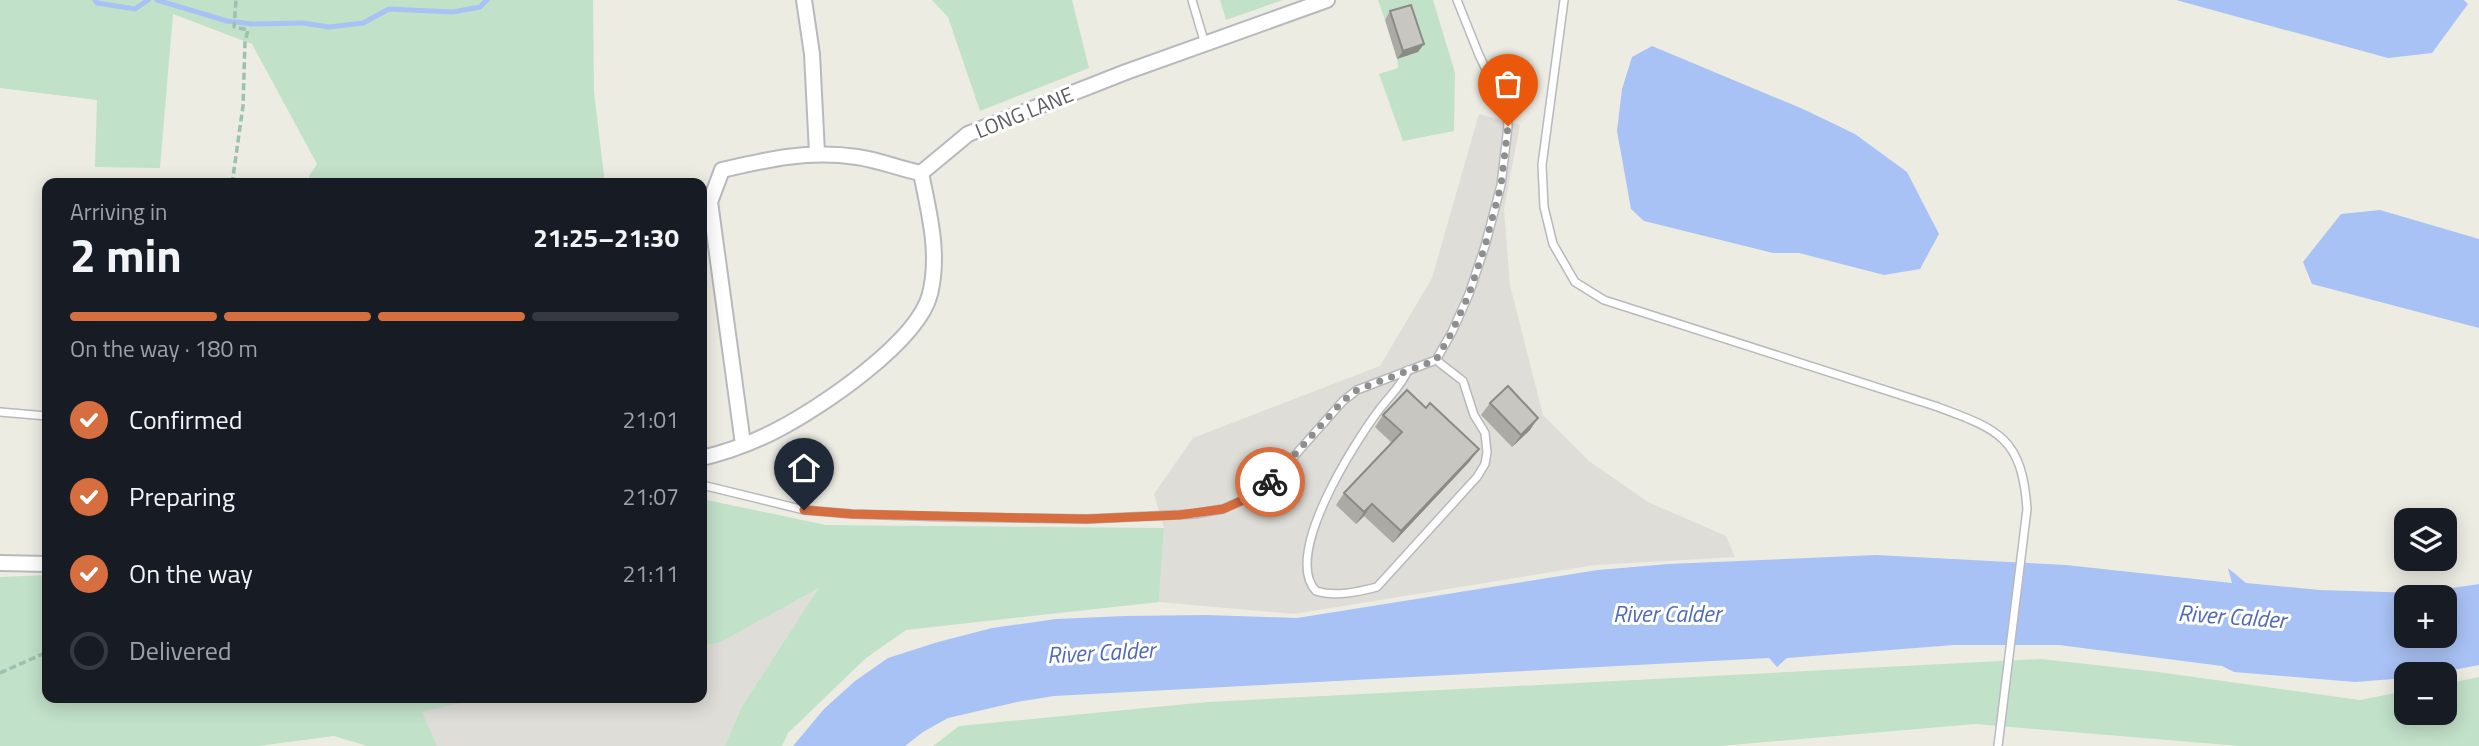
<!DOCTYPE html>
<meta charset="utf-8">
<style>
body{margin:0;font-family:"Titillium Web",sans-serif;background:#242831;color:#f1f3f6;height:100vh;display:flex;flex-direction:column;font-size:26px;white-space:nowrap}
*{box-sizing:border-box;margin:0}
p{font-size:23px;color:#9ea1a6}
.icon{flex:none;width:38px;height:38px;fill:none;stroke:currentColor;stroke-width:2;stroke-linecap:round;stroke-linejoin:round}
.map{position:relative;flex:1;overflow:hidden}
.panel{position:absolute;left:42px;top:178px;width:665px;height:525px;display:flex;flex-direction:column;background:#171b24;border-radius:14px;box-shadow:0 4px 18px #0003}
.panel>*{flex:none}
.controls{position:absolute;left:2394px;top:508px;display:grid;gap:14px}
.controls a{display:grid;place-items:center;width:63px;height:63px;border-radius:14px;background:#171b24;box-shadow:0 4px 18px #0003;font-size:35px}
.pin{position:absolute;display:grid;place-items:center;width:60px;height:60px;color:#fff;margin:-72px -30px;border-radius:50% 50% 50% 0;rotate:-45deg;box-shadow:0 0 7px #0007}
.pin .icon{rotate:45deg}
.courier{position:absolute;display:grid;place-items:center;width:70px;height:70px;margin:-35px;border:5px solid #d66e3f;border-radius:50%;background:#fff;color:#222;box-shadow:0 2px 9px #0007}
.headline em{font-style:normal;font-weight:700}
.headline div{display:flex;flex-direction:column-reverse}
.headline{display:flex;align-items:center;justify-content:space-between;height:119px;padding:0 28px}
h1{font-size:46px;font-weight:700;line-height:52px}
.bar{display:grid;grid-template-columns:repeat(4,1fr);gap:10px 7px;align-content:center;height:84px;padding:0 28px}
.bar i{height:9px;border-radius:5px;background:#363941}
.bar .active{background:#d66e3f}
.bar p{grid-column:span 4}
ol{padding:0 28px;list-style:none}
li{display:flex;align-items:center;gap:21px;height:77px}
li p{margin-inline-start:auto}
li .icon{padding:7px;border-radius:50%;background:#d66e3f;color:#fff;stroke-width:4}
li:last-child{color:#9ea1a6}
li i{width:38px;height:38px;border:4px solid #363941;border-radius:50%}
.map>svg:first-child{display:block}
.industrial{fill:#deddd7}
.green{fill:#c2e1c9}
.water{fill:#a9c2f5;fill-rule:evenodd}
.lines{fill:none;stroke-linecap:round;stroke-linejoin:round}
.stream{stroke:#a9c2f5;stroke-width:5}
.lane-casing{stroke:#b8b9be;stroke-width:10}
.street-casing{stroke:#b8b9be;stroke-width:18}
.path{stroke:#9cc1af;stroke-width:3.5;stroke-dasharray:7 3.5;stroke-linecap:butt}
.lane{stroke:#fff;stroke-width:7}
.street{stroke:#fff;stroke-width:14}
.wall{fill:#abaaa5}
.shaded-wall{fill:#8b8b86}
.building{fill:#c7c6c0;stroke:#8b8b86;stroke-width:2}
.done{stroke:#8e8e8f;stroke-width:7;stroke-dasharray:0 12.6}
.route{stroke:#d66e3f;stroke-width:9}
.labels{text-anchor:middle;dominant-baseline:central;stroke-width:6;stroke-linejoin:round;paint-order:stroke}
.street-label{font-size:21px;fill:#5b5c62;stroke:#fff}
.water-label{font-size:23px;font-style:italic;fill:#4f69b6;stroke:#fff}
</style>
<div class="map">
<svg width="2479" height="746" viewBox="0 0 2479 746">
<rect width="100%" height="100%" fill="#ecece3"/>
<!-- industrial -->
<g class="industrial">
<path d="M1479 114 1520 125 1504 209 1510 285 1543 415 1589 461 1648 502 1726 536 1735 557 1595 565 1294 614 1159 602 1164 528 1154 494 1193 438 1380 366 1432 278Z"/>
<path d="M821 587 741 708 725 746H437L421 712 482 698H702V646L721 642Z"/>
</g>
<!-- green -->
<g class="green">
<path d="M0 0H593L594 92 605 184H310L309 176 317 164 252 44 173 14 160 168 95 167 97 100 0 88Z"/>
<path d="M932 0H1072L1089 68 980 111 948 17Z"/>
<path d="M1220 0H1283L1226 20Z"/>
<path d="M1378 0H1433L1455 73 1454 131 1403 141 1379 74 1398 68 1397 59 1418 52 1405 13 1385 20Z"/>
<path d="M702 499 826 525 1164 528 1159 602 906 630 866 658 788 733 782 746H725L741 708 819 588 721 642 702 646Z"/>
<path d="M47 575V698H482L422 712 437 746H367L334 736 258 746H0V577Z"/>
<path d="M2041 659 2158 672 2360 700 2406 691V712H2445V684L2479 677V746H2240L1975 724 1720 746H933L959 726 1208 702Z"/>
</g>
<!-- water -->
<g class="water">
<path d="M2176 0H2464L2468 4 2432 53 2388 58Z"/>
<path d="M1652 46 1803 109 1855 134 1907 172 1939 234 1920 269 1884 275 1799 253H1773L1644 221 1631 209 1617 131 1622 89 1632 57Z"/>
<path d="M2380 210 2479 239V328L2312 284 2303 262 2341 214Z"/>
<path d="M1876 555 2066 565 2232 583 2228 568 2246 583 2320 590 2419 593 2479 584V665L2432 674H2406V678L2355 682 2234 672 2222 666 2059 645H1954L1787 658 1777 667 1769 658 1054 696 1017 702 948 718 923 732 905 746H793L824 709 855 681 888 658 938 642 992 628 1056 619 1125 616 1207 615 1297 618 1598 570 1668 564ZM2406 597H2445V635H2406Z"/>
</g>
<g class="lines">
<!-- stream -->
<g class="stream">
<path d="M95 0 97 3 135 9 148 0"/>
<path d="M157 0 227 21 252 24 303 23 329 27 363 23 389 9 453 12 480 7 487 0"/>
</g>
<!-- lane casing -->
<g class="lane-casing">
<g id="lane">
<path d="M1192 0 1205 44"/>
<path d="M1564 0 1542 165 1544 207 1553 244 1575 282 1604 300 1935 406C1997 429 2022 436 2027 509L1998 746"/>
<path d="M1408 370C1401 387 1389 396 1379 410 1355 442 1282 555 1316 591 1335 597 1358 592 1377 587L1477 477 1485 464 1487 452 1485 433 1474 415 1463 381 1436 360"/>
<path d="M0 412 47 416"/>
<path d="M702 485 804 510 852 514 948 517 1087 519 1194 514 1223 509 1252 496 1273 480 1343 401 1357 390 1436 360 1452 332 1469 294 1485 246 1501 185 1508 126 1507 113 1479 55 1457 0"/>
</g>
</g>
<!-- street casing -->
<g class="street-casing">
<g id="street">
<path d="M804 0 812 54 817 153"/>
<path d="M743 444 710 202 722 170C769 159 808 150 857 157 879 160 900 169 921 173"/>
<path d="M702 458C727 452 754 442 777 430 820 408 918 342 930 294 940 253 929 213 921 173L968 134 1126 72 1327 0"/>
<path d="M0 563 47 564"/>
</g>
</g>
<!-- path -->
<g class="path">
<path d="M232 184 243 106 245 42 248 30 234 27 236 0"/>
<path d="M0 673 47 652"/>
</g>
<!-- lane -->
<use href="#lane" class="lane"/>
<!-- street -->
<use href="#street" class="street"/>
</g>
<!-- wall -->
<g class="wall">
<path d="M1390 11 1418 52 1397 59 1385 20Z"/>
<path d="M1490 403 1530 430 1512 447 1481 415Z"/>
<path d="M1383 415 1470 461 1393 543 1364 516 1356 524 1336 505 1344 493 1392 443 1375 427Z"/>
</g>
<!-- shaded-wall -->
<g class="shaded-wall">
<path d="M1424 44 1418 52 1397 59 1403 51Z"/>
<path d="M1538 418 1530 430 1512 447 1521 435Z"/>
<path d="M1479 449 1470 461 1393 543 1401 531Z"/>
<path d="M1372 504 1364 516 1356 524 1364 512Z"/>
</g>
<!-- building -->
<g class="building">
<path d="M1411 5 1424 44 1403 51 1390 11Z"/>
<path d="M1508 386 1538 418 1521 435 1490 403Z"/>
<path d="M1407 390 1426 408 1430 403 1479 449 1401 531 1372 504 1364 512 1344 493 1402 432 1383 415Z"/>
</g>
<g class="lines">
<!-- done -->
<path class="done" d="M1270 482 1343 401 1357 390 1436 360 1452 332 1469 294 1485 246 1501 185 1508 126"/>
<!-- route -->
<path class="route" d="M804 510 852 514 1031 518 1087 519 1179 515 1223 509 1252 496 1270 482"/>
</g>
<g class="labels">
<!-- street labels -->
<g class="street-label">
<text transform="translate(1024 112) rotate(-22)">LONG LANE</text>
</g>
<!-- water labels -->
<g class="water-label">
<text x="1667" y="613">River Calder</text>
<text transform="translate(2232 616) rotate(4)">River Calder</text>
<text transform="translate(1101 652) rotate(-3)">River Calder</text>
</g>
</g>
</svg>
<div class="controls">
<a><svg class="icon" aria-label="layers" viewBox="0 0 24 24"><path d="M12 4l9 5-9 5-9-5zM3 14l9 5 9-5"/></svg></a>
<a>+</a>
<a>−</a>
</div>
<div class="pin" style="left:1508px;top:126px;background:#ea580c"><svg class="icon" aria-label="bag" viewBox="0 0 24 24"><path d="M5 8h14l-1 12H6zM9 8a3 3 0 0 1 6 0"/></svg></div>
<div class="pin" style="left:804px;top:510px;background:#1f2937"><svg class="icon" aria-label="home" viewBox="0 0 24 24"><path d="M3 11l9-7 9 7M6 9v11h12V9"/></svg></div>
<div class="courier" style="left:1270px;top:482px"><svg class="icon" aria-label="bike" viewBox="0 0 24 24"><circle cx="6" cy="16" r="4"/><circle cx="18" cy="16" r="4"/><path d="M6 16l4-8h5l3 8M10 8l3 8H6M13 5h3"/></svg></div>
<section class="panel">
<div class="headline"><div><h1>2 min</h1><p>Arriving in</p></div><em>21:25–21:30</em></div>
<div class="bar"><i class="active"></i><i class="active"></i><i class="active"></i><i></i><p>On the way · 180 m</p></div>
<ol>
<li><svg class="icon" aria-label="check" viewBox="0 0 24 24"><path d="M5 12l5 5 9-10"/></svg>Confirmed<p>21:01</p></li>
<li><svg class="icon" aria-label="check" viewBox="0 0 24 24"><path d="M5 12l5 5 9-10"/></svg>Preparing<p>21:07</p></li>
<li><svg class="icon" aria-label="check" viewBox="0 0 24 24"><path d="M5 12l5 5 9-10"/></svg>On the way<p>21:11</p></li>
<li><i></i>Delivered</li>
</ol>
</section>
</div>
